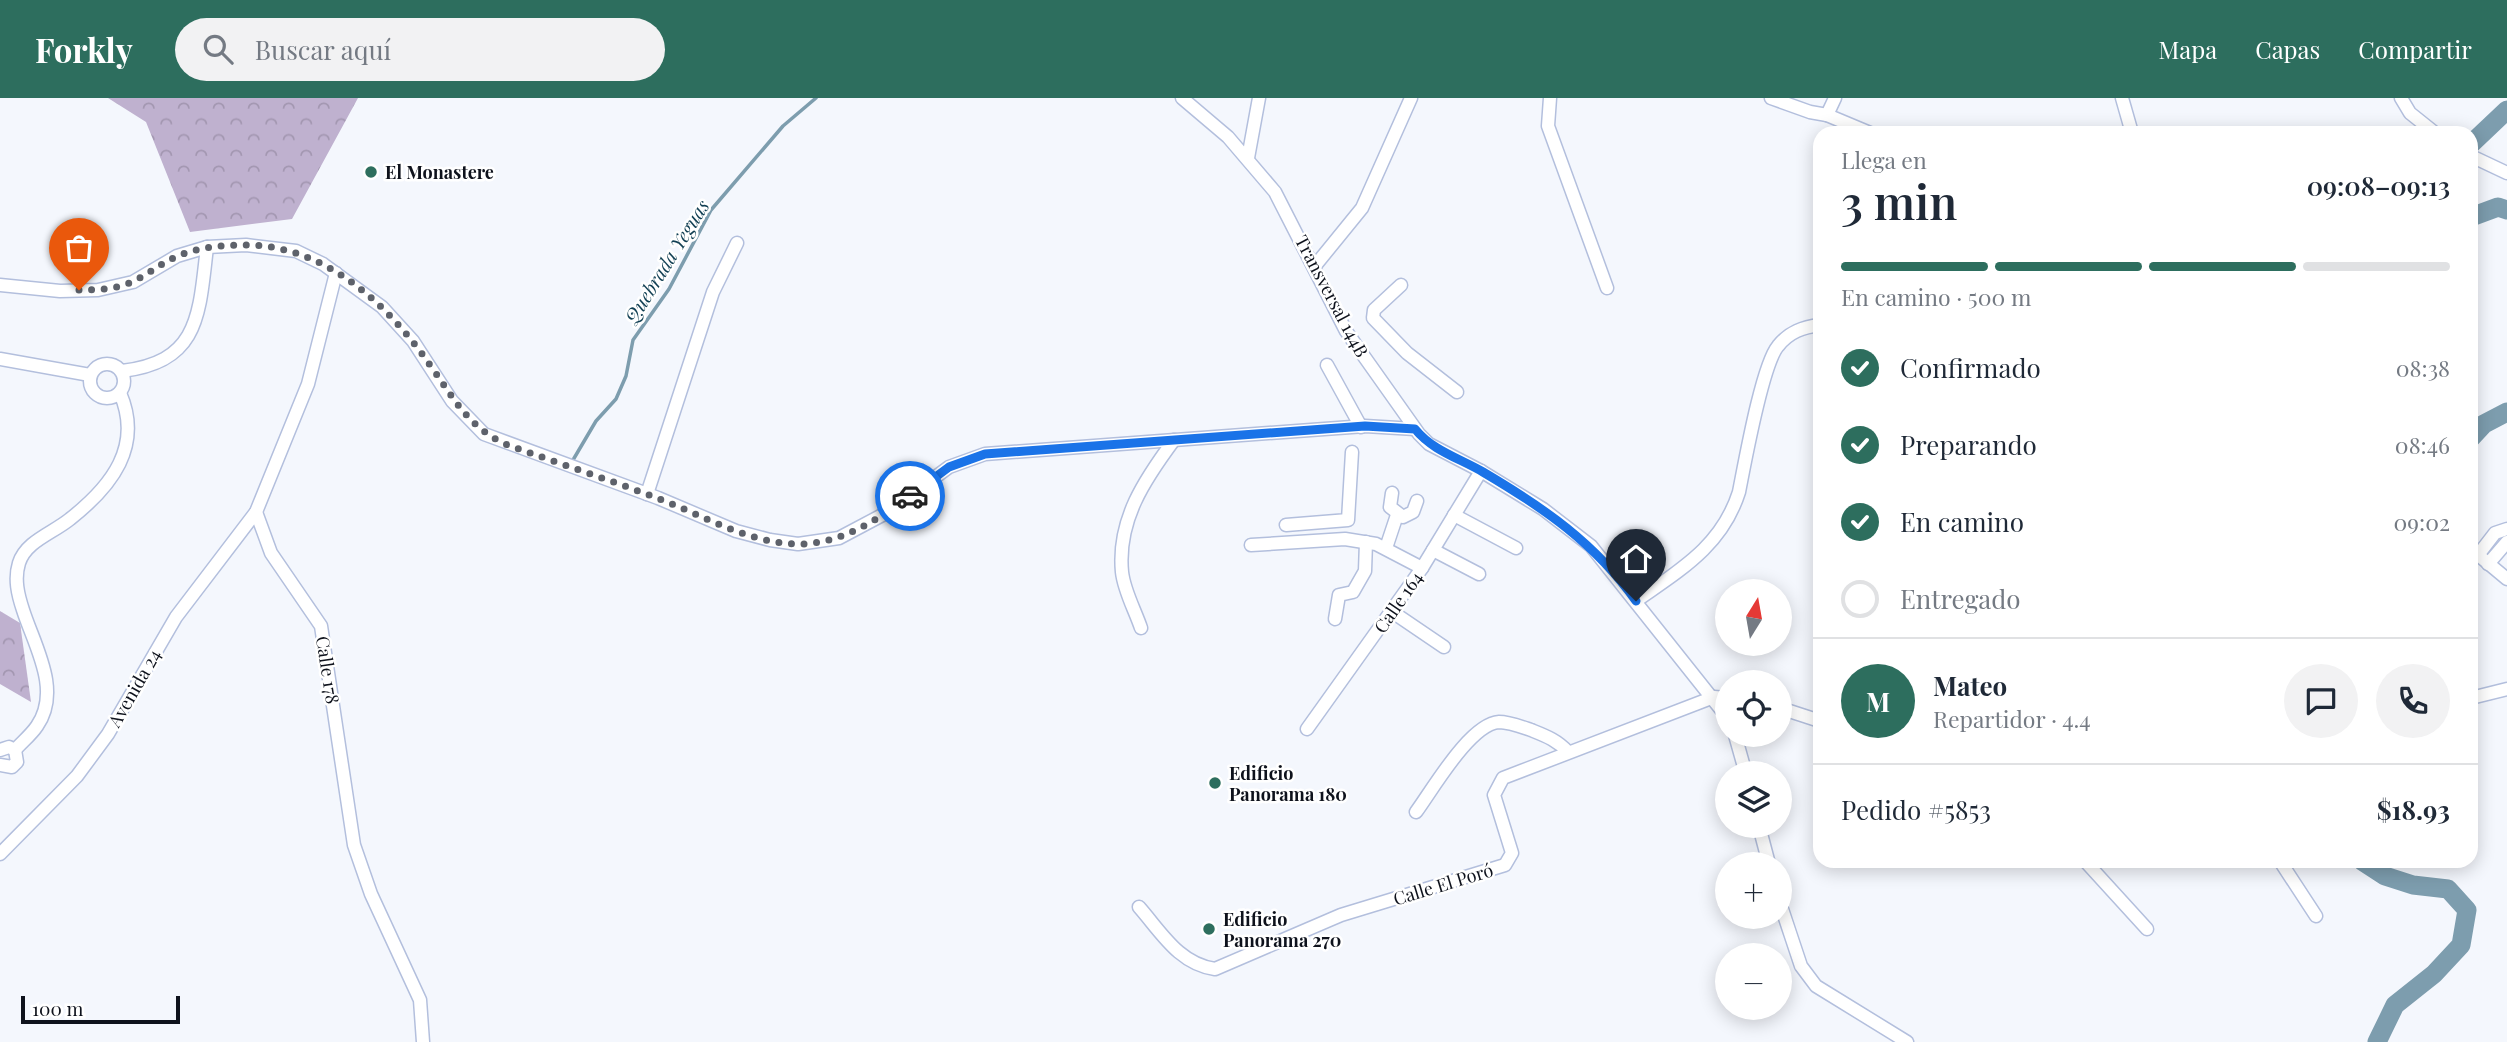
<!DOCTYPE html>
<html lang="es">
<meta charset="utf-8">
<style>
body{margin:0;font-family:"Playfair Display",serif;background:#f2f2f3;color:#1f2937;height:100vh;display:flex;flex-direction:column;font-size:26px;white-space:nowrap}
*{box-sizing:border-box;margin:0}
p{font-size:23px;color:#747a83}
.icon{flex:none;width:38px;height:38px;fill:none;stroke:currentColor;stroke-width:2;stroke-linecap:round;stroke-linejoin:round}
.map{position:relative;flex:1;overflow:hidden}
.sheet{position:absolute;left:1813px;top:28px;width:665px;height:742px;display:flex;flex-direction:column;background:#fff;border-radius:21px;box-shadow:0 4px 18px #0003}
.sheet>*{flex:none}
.needle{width:46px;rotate:11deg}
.buttons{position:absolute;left:1715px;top:481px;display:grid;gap:14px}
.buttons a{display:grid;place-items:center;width:77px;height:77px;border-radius:50%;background:#fff;box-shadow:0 4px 18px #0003;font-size:35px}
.scale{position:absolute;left:21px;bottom:18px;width:159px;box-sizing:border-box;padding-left:7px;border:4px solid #0e121c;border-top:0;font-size:19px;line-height:24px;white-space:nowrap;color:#0e121c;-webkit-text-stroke:5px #fff;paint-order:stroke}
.pin{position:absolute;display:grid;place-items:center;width:60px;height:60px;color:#fff;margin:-72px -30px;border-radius:50% 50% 50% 0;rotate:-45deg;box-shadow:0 0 7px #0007}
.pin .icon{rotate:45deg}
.courier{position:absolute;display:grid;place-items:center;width:70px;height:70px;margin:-35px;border:5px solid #1a73e8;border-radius:50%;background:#fff;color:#222;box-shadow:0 2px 9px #0007}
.headline em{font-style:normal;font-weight:600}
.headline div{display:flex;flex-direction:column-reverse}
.headline{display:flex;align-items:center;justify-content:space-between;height:119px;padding:0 28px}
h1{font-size:46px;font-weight:600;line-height:52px}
.bar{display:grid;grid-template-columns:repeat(4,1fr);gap:10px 7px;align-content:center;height:84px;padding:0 28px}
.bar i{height:9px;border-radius:5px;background:#e0e1e3}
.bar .active{background:#2d6e5e}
.bar p{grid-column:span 4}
.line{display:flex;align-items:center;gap:18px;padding:0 28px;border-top:2px solid #e0e1e3}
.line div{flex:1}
.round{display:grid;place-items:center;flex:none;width:74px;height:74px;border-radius:37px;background:#f2f2f3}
ol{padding:0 28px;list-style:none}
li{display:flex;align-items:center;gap:21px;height:77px}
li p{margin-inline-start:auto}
li .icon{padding:7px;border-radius:50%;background:#2d6e5e;color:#fff;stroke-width:4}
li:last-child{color:#747a83}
li i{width:38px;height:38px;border:4px solid #e0e1e3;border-radius:50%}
header{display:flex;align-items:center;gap:42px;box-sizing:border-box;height:98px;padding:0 35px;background:#2d6e5e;color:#fff}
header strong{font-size:33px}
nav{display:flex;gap:38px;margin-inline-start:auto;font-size:24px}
.search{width:490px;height:63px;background:#f2f2f3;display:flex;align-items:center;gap:18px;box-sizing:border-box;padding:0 24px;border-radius:38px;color:#747a83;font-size:26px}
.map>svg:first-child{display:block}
.forest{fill:url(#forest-crowns)}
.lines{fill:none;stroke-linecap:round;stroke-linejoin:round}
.stream{stroke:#7d9dae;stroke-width:3.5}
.river{stroke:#7d9dae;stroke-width:19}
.minor-casing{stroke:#b3bfdd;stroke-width:15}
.minor{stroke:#fff;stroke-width:12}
.done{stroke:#5e626b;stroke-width:7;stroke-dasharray:0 12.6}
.route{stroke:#1a73e8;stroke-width:9}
.poi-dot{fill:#2d6e5e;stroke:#fff;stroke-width:2.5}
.labels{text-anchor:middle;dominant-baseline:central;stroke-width:5;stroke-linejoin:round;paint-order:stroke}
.poi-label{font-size:18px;font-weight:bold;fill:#0e121c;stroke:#fff;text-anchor:start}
.street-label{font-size:18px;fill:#0e121c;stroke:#fff}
.water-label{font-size:19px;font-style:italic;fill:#113f53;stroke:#fff}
</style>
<header>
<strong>Forkly</strong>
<div class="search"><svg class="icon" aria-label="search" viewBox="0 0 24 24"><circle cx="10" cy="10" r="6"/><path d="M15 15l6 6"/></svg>Buscar aquí</div>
<nav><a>Mapa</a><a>Capas</a><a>Compartir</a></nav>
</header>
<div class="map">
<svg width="2507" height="944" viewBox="0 0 2507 944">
<defs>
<pattern id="forest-crowns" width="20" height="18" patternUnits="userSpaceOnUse" patternTransform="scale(1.75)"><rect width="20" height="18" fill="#bfb1cf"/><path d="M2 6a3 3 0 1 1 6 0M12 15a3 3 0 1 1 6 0" fill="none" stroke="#a397b1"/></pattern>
</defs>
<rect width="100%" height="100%" fill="#f4f7fd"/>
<!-- forest -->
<g class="forest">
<path d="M108 0H358L292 121 190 134 146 24Z"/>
<path d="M0 513 20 525 31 604 0 586Z"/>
</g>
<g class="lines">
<!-- stream -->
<path class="stream" d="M573 362 596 323 616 301 626 278 633 242 669 191 711 112 783 28 816 0"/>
<!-- river -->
<g class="river">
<path d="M2471 46 2507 12"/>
<path d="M2471 119 2498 109 2507 112"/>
<path d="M2471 340 2484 326 2507 314"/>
<path d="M2362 763 2385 778 2413 787 2448 791 2467 812 2461 847 2434 876 2395 907 2377 944"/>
</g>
<!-- minor casing -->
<g class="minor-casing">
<g id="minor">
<path d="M1182 0 1228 39 1275 94 1346 233 1419 336 1429 346 1481 373 1543 411 1591 448 1727 619"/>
<path d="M1550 0 1548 28 1607 190"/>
<path d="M1771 0 1810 14 1827 17"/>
<path d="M1835 0 1827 17 1870 35"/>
<path d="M2122 0 2132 35"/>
<path d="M2401 0 2410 15 2435 35"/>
<path d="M2471 58 2507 75"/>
<path d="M1248 60 1259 0"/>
<path d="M1314 169 1362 110 1411 0"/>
<path d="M0 187 60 193 98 192 133 184 177 158 207 149 246 147 296 153 323 166 382 209 413 243 452 303 484 336 658 400 736 433 770 442 798 446 839 440 888 414 949 369 985 356 1365 328 1415 331"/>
<path d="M1401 187 1374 212 1373 220 1407 255 1457 294"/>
<path d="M0 261 90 277"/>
<circle cx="107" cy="283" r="17"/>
<path d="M1327 267 1361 329"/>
<path d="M122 273C200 264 199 216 207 149"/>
<path d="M1392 395 1390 409 1403 419 1413 414 1417 403"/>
<path d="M647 396 713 194 737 145"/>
<path d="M256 414 271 455 321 528 354 747 371 796 420 902 423 944"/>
<path d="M1454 417 1516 450"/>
<path d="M1286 427 1348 422 1352 354"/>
<path d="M1251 447 1345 441 1376 446 1422 470"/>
<path d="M1386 450 1397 417"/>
<path d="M2471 451 2507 481"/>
<path d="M1433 452 1479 476"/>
<path d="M2478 457 2495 435 2507 431"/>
<path d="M2488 466 2507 444"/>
<path d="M1636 503C1680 472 1722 448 1739 394 1745 364 1762 267 1778 248 1789 234 1803 229 1820 227"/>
<path d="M1391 513 1444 549"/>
<path d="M1335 521 1339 497 1353 494 1365 473 1366 444"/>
<path d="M1141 530C1135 512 1124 493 1122 474 1117 422 1145 381 1174 342"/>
<path d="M2471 600 2507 591"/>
<path d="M1780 610 1820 623"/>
<path d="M1307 631 1422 470 1481 373"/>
<path d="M1735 637 1746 676"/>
<path d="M0 652 9 649 15 652"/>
<path d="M15 652C22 644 31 637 37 628 62 592 34 547 23 512 18 497 14 481 19 465 26 443 53 435 70 421 112 388 143 348 120 295"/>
<path d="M0 667 12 669 17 664 15 652"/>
<path d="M1416 714C1433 691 1470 626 1499 624 1509 624 1522 629 1531 632 1546 638 1557 642 1568 654"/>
<path d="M1759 728 1769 766"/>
<path d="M0 756 77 678 108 636 176 519 256 414 308 286 336 175"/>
<path d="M2085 763 2147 831"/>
<path d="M2280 763 2316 818"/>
<path d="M1780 805 1801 868 1816 888 1907 944"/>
<path d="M1139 809C1161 834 1179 866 1215 871L1341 817 1505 767 1512 755 1494 697 1503 680 1714 599 1727 600"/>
</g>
</g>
<!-- minor -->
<use href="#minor" class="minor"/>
</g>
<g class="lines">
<!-- done -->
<path class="done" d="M79 192C98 192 119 191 136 182 150 175 163 164 178 158 199 149 223 147 246 147 324 147 388 206 430 267 453 299 467 328 505 346 555 364 607 381 657 400 708 419 764 455 820 444 853 438 884 417 910 398"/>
<!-- route -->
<path class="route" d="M910 398 949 369 985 356 1365 328 1415 331C1433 353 1459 360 1483 374 1544 410 1595 445 1636 503"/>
</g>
<!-- markers -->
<g class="poi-dot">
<circle cx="371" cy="74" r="7"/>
<circle cx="1215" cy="685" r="7"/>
<circle cx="1209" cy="831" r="7"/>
</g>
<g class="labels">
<!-- poi labels -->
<g class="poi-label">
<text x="385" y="74">El Monastere</text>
<text x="1229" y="675">Edificio<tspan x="1229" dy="21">Panorama 180</tspan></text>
<text x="1223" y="821">Edificio<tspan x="1223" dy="21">Panorama 270</tspan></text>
</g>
<!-- street labels -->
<g class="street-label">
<text transform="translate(1332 198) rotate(62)">Transversal 144B</text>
<text transform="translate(1398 504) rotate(-55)">Calle 164</text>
<text transform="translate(328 572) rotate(81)">Calle 178</text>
<text transform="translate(134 590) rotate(-60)">Avenida 24</text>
<text transform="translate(1443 786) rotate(-17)">Calle El Poró</text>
</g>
<!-- water labels -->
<g class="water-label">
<text transform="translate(666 163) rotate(-58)">Quebrada Yeguas</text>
</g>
</g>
</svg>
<div class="buttons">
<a><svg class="needle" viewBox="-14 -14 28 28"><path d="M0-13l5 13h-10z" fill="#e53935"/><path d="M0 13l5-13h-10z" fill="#747a83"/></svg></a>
<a><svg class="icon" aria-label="locate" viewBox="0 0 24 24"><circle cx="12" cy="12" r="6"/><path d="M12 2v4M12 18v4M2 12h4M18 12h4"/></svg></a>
<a><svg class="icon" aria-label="layers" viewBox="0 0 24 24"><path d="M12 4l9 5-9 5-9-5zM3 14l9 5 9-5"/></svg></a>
<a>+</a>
<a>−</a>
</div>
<div class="scale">100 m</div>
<div class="pin" style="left:79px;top:192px;background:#ea580c"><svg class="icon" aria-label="bag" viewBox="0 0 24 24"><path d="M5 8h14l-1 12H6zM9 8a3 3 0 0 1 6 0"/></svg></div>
<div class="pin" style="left:1636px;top:503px;background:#1f2937"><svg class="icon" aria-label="home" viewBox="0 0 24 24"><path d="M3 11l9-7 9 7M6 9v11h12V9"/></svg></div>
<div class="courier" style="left:910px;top:398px"><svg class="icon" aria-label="car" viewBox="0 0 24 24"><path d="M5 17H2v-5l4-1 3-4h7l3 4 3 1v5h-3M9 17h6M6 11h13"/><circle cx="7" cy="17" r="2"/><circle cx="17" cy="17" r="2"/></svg></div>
<section class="sheet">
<div class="headline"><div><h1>3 min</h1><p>Llega en</p></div><em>09:08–09:13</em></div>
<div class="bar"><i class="active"></i><i class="active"></i><i class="active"></i><i></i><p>En camino · 500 m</p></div>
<ol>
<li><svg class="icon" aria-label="check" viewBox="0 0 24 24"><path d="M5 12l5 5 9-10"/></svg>Confirmado<p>08:38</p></li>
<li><svg class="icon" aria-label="check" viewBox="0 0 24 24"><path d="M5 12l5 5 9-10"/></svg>Preparando<p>08:46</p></li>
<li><svg class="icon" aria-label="check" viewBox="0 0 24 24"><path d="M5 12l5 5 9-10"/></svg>En camino<p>09:02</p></li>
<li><i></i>Entregado</li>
</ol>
<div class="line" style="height:126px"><b class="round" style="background:#2d6e5e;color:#fff">M</b><div><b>Mateo</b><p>Repartidor · 4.4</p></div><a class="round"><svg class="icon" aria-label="chat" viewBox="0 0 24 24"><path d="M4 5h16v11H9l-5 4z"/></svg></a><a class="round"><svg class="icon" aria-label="phone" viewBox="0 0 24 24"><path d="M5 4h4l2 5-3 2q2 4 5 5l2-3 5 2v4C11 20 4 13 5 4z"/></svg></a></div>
<div class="line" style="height:91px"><div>Pedido #5853</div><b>$18.93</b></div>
</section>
</div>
